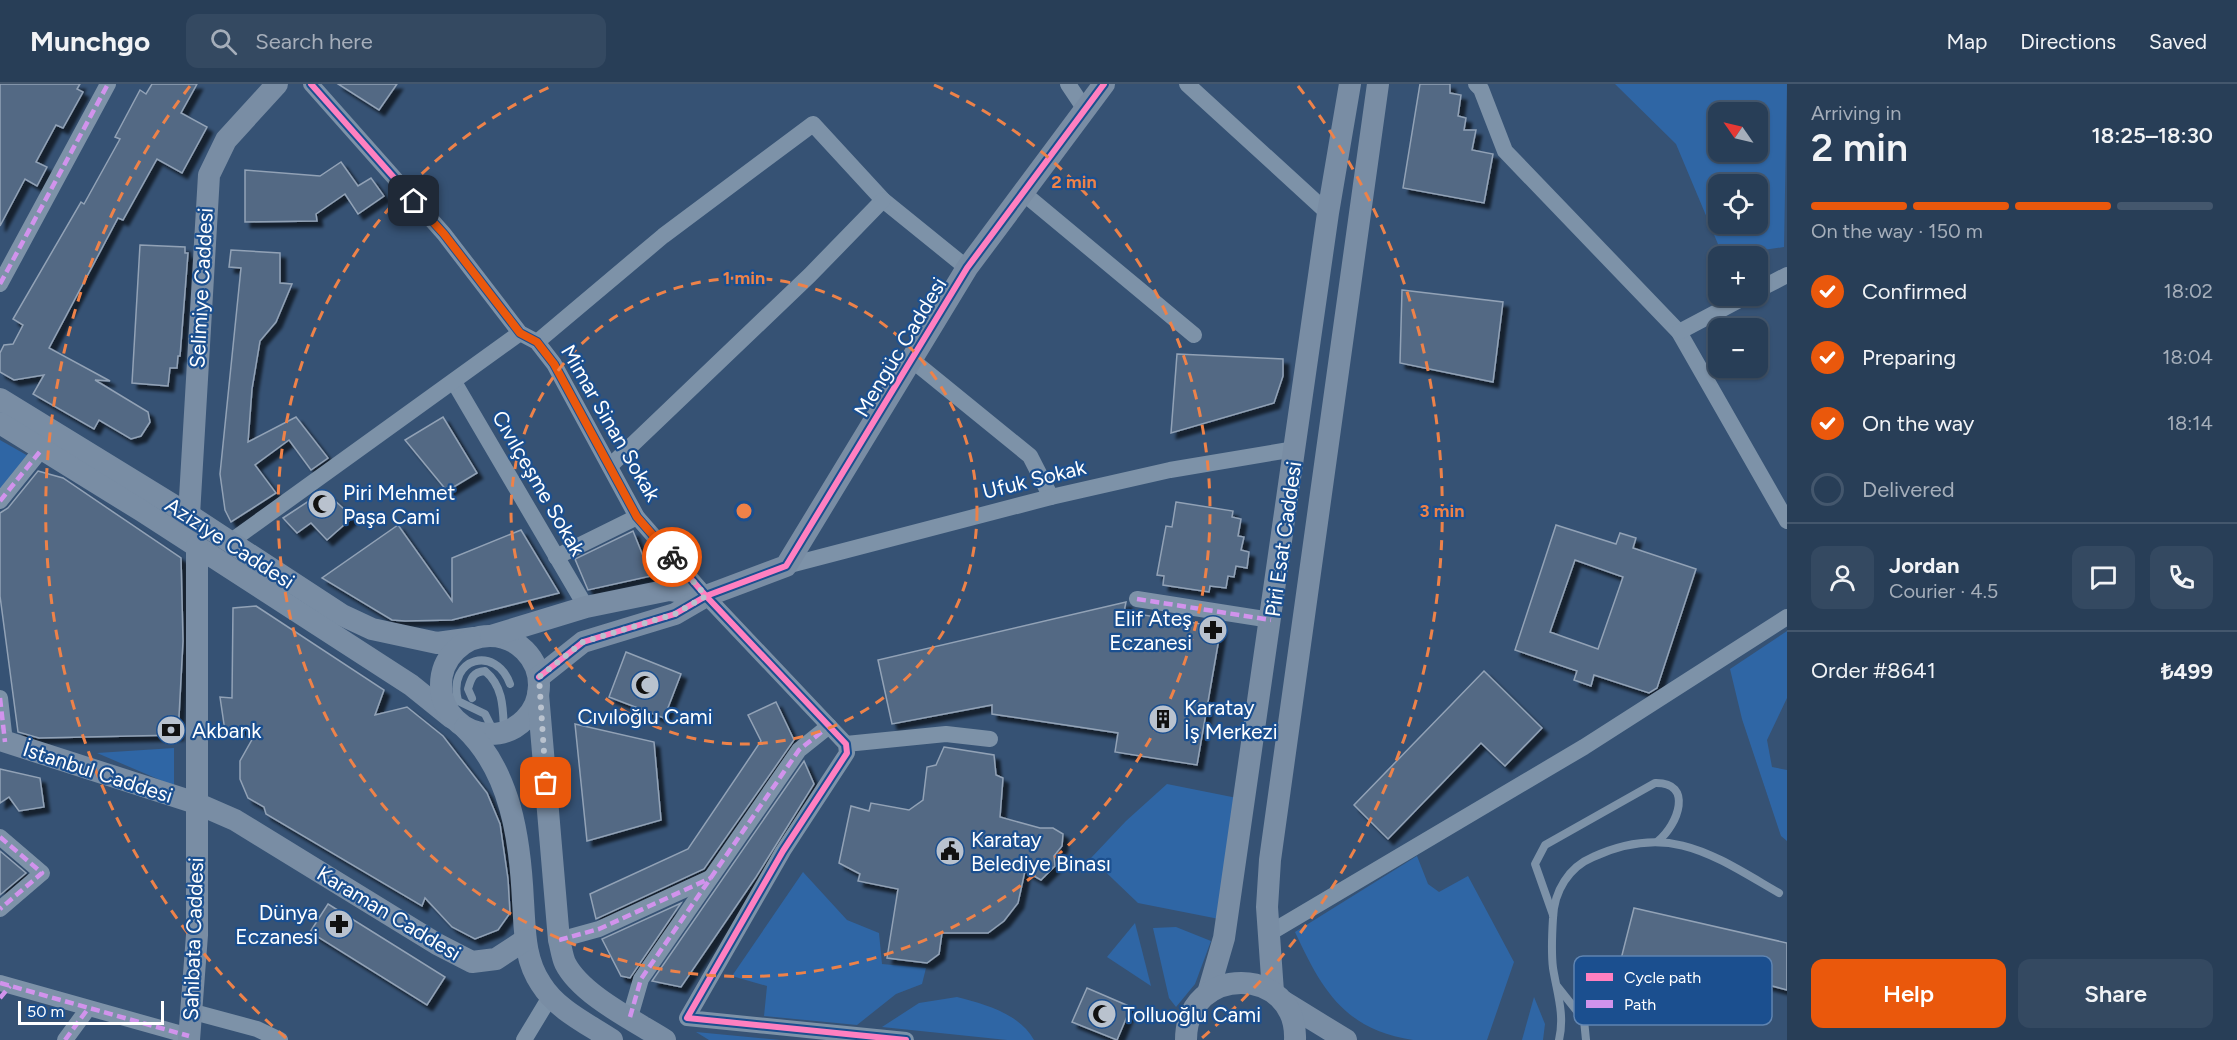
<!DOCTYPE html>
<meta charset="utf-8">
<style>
body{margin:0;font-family:Figtree,sans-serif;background:#344961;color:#f1f3f6;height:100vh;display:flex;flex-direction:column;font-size:22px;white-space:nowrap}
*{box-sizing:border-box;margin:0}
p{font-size:20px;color:#a5aeba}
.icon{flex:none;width:33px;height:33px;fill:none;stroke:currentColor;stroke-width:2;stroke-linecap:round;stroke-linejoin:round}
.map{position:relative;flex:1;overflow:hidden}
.details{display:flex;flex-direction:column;background:#283e57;width:450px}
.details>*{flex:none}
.needle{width:39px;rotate:304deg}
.buttons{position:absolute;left:1708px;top:18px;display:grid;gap:12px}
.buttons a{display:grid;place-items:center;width:60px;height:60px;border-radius:12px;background:#283e57;box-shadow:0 2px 4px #0004,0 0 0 2px #44576d;font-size:30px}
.scale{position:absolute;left:18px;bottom:15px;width:146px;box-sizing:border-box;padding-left:6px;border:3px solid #fff;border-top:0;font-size:16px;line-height:21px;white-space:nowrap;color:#fff;-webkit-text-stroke:4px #1b4f8f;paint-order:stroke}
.pin{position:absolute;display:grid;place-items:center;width:51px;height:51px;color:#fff;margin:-26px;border-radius:12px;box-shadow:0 3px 9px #0006}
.courier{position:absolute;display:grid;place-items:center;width:60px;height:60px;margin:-30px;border:4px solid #ea580c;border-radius:50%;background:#fff;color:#222;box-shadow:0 2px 8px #0007}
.headline em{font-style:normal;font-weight:600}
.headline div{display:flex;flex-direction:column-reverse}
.headline{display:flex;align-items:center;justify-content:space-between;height:102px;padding:0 24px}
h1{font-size:39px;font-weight:600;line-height:45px}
.bar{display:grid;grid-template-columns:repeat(4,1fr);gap:9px 6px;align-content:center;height:72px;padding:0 24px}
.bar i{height:8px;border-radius:4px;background:#44576d}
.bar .selected{background:#ea580c}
.bar p{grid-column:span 4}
.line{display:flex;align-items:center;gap:15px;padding:0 24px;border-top:2px solid #44576d}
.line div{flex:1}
.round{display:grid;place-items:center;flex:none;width:63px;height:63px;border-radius:12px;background:#344961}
ol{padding:0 24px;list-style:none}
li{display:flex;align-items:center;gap:18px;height:66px}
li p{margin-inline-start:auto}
li .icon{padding:6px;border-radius:50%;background:#ea580c;color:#fff;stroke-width:4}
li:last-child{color:#a5aeba}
li i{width:33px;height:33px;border:3px solid #44576d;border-radius:50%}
.cta{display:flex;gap:12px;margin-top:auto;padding:12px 24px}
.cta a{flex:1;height:69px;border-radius:12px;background:#ea580c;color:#fff;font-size:24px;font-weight:600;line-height:69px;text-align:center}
.cta a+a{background:#344961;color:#f1f3f6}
header{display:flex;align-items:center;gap:36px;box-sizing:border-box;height:84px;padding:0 30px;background:#283e57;border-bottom:2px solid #44576d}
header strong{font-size:28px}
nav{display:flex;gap:33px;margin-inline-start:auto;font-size:21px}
.search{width:420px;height:54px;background:#344961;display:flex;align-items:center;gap:15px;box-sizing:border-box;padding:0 21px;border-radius:12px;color:#a5aeba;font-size:22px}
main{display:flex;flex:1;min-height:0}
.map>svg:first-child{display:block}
.green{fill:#2f66a5;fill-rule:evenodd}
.building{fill:#526984;stroke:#92a2b6;stroke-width:1.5;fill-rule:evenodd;filter:url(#shadow)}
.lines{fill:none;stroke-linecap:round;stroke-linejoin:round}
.lane{stroke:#7d92a8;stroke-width:8}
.street{stroke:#7d92a8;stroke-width:16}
.secondary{stroke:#798da4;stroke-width:22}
.quiet{stroke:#d193ec;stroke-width:4.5;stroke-dasharray:9 4.5;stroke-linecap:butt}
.cycleway-casing{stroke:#1b4f8f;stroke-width:10}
.cycleway{stroke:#ff80c0;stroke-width:6}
.done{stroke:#b9c2ce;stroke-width:6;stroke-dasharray:0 10.8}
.route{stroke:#ea580c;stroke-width:8}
.ring{fill:none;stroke:#ee8249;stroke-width:3;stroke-dasharray:10 8}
.labels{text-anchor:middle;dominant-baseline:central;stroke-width:4.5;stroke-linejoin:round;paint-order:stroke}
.street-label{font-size:21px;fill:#fff;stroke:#1b4f8f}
.poi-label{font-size:21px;fill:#fff;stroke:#1b4f8f;text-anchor:start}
.key{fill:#1b4f8f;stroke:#5f84b1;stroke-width:1.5}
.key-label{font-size:16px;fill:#fff}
.centre{fill:#ee8249;stroke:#1b4f8f;stroke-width:3}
.ring-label{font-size:18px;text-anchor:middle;font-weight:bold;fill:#ee8249;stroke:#1b4f8f;stroke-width:4.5;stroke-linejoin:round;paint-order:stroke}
</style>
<header>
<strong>Munchgo</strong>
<div class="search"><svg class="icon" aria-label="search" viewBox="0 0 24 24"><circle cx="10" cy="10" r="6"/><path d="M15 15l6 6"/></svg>Search here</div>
<nav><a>Map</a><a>Directions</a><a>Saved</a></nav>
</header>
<main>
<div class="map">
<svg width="1787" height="956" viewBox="0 0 1787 956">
<defs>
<filter id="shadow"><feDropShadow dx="5.5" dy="5.5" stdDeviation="1.5" flood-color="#0009"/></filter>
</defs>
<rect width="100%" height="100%" fill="#365274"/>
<!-- green -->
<g class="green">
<path d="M1615 0H1787L1784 163 1723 172 1676 60ZM1719 28H1758V68H1719ZM1719 100H1758V140H1719Z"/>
<path d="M0 356 30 373 0 410Z"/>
<path d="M1787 547V614L1767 656 1772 683 1787 686V757L1781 752 1742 635 1730 585Z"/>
<path d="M174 664V702L97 669Z"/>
<path d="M1167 700 1237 714 1219 835 1138 819 1091 774 1126 737Z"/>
<path d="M1417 772 1428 800 1439 808 1468 792 1514 878 1487 956C1463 956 1437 956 1413 956 1345 946 1322 906 1295 848Z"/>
<path d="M803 788 847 836 879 849 882 880 926 884 922 900 896 910 857 941 764 932 767 902 732 892Z"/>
<path d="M1135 839 1151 902 1107 873Z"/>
<path d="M1176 843 1211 857 1195 900 1176 923 1169 914 1153 844Z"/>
<path d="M957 913C984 920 1019 929 1034 956H1007L882 943 919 919Z"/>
<path d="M1534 913 1545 940 1543 956H1522Z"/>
<path d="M696 948 781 956H709Z"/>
</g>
<!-- building -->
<g class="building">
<path d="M0 0H80L77 5 83 8 63 44 56 41 36 78 47 83 37 102 25 95 0 142Z"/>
<path d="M152 0H197L181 29 207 43 182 89 157 75 123 136 118 134 49 264 110 297 95 296 148 328 150 338 141 352 131 355 99 336 94 345 33 310 44 291 14 296 0 288V269L4 261 13 260 23 241 13 235 81 118 84 120 120 55 115 53 140 6 146 10Z"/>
<path d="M338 0H397L379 26Z"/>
<path d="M1420 0H1450V9L1461 11 1458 32 1466 34 1464 46H1476L1472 66 1493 70 1484 119 1403 104Z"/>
<path d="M341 78 358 102 371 94 384 112 358 130 345 110 316 130 317 137 245 138V86L320 92Z"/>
<path d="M140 161 185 163V169H188L180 272H178L177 284H170L168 302 132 299Z"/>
<path d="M231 166 280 169V199L292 200 276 238 260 257 252 305 248 358 296 333 328 374 311 386 289 356 255 381 276 409 231 438 225 426 220 390 241 184 229 183Z"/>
<path d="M1402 206 1503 218 1493 298 1400 279Z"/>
<path d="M1177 270 1283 275V292L1274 319 1171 349Z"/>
<path d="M443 333 477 389 447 407 405 356Z"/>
<path d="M38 387 63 394 181 474 183 557 178 651 39 654 18 648 0 512V429L8 424Z"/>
<path d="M324 407 353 433 327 456 311 439 297 449 283 434Z"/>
<path d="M1176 418 1233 427 1232 433 1241 435 1238 452 1244 453 1241 466 1249 468 1247 484 1236 482 1234 493 1228 492 1226 504 1210 502 1209 508 1163 501 1164 492 1157 491 1166 442 1172 443Z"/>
<path d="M398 441 452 517V474L521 446 559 509 452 536 405 537 392 536 322 494Z"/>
<path d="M1556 441 1616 460 1620 449 1636 454 1633 464 1696 485 1657 604 1649 609 1594 591 1591 602 1574 596 1577 587 1515 566ZM1575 476 1623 493 1598 565 1550 548Z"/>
<path d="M633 447 651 492 588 506 575 475Z"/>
<path d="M1126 518 1124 528 1221 543 1197 681 1115 668 1118 649 992 630V621L892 640 878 576Z"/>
<path d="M256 522 384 606 375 631 407 623 443 652 487 709 500 740 508 795 510 829 498 846 475 855 452 843 425 814 422 822 266 730 264 723 248 714 240 695V677L258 645 225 647 220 613 232 614 233 524Z"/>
<path d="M626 568 681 590 664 634 609 613Z"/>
<path d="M1484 587 1542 644 1505 682 1481 659 1388 755 1354 721Z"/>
<path d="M776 618 794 656 704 785 596 835 590 810 688 765 761 657 748 631Z"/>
<path d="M575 640 654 658 661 736 587 757Z"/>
<path d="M944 663 994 671 996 691 1003 694 1000 733 1040 744H1053L1063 750 1062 762 1054 772 1055 782 1041 796 1025 787 1018 819 1004 837 988 849H942L939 870 927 879 887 874 898 805 858 797 860 790 839 779 851 722 869 727 871 719 909 726 923 716 927 683 936 681Z"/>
<path d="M804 677 814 700 756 793 681 903 652 897Z"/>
<path d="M0 685 40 694 44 723 19 727 9 713 0 719Z"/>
<path d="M0 767 26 789 0 811Z"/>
<path d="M681 819 630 894 621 892 602 855Z"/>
<path d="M328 820 445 893 427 921 310 848Z"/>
<path d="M1634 824 1787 859V906L1757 898 1754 910 1620 879Z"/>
<path d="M1087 904 1131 923 1117 956 1072 938Z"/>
</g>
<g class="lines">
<!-- lane -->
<g class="lane">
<path d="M472 614 468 605C471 594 473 588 485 587 504 603 503 625 504 648"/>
<path d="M495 650 485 630 458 617C447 573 496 561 510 600"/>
<path d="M1553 831 1535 780 1545 761 1655 699C1694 698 1678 741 1658 757"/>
<path d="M1557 902 1584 936 1586 956"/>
<path d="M1559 956C1565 931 1557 909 1553 884 1551 868 1552 850 1553 834 1554 807 1569 783 1593 773 1670 738 1713 771 1779 809"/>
</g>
<!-- street -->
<g class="street">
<path d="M311 0 444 150 520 249 537 258 554 280 637 433 706 512 846 660 847 669 783 767 687 934 906 956"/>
<path d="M1068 0 1084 24"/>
<path d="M1187 0 1328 129"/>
<path d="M1476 0 1481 5 1505 67 1679 248 1787 437"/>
<path d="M1022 108 1194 251"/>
<path d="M0 200 108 0"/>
<path d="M1758 206 1787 191"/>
<path d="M1679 248 1747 212"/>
<path d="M537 258 663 152 813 40 883 116 967 184"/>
<path d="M912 276 1030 372 1051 413"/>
<path d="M454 298 586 523"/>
<path d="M610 382 810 191 883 116"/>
<path d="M0 417 42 365"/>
<path d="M230 458 520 249"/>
<path d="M556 473 637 433"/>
<path d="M786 482 1051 413 1170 386 1295 365"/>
<path d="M1137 515 1271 536"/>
<path d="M0 614 5 658"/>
<path d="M846 660 946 650 990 655"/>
<path d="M0 753 42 789 0 825"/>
<path d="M1268 850 1584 663 1787 533"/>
<path d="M559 856 599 845 710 794"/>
<path d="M0 899 189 952"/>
<path d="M190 927 257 945 280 956"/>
<path d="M630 933 641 895 799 666 829 642"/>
<path d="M65 956 87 926"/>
<path d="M524 956 550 913"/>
</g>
<!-- secondary -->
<g class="secondary">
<path d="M0 315 189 431 342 531 372 545 437 559 474 554"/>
<path d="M0 339 142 427 411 601 452 634"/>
<path d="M189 431 209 91 226 56 277 0"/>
<circle cx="490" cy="601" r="49"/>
<path d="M491 552 586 523 669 506 706 512"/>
<path d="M539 593 583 558 675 530 706 512 786 482 967 184 1104 0"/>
<path d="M538 610 559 856C561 863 562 872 565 879 581 911 635 937 665 956"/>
<path d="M465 644C511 688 520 755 523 817 525 846 524 875 541 900 557 926 588 940 612 956"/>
<path d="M0 656 196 719 235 736 437 860 472 878 496 875 525 856"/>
<path d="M1273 908 1267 823 1270 776 1378 0"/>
<path d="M1208 909 1224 854 1328 129 1350 0"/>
<path d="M1284 918 1346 956"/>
<path d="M189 956 197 851V462"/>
<path d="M1186 956C1186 879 1298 881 1295 956"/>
</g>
<!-- quiet -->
<g class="quiet">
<path d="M0 200 108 0"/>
<path d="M0 417 42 365"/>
<path d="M1137 515 1271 536"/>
<path d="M0 614 5 658"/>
<path d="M0 753 42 789 0 825"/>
<path d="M559 856 599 845 711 794"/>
<path d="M0 899 189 952"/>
<path d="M0 914 10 902"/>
<path d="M630 933 641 895 799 666 829 642"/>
<path d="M65 956 87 926"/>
</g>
<!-- cycleway casing -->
<g class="cycleway-casing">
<g id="cycleway">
<path d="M311 0 444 150 520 249 537 258 554 280 637 433 706 512 846 660 847 669 783 767 687 934 906 956"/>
<path d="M539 593 583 558 675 530 706 512 786 482 967 184 1104 0"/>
</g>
</g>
<!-- cycleway -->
<use href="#cycleway" class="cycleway"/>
</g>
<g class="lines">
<!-- done -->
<path class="done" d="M546 699 539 593 583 558 675 530 706 512 672 473"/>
<!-- route -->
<path class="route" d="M414 117 444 150 520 249 537 258 554 280 637 433 672 473"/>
</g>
<!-- distance rings -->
<g class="ring">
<circle cx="744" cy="427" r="233"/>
<path d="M934 1A466 466 0 1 1 554 1"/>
<path d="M286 954A698 698 0 0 1 190 2M1298 2A698 698 0 0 1 1202 954"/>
</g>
<!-- icons -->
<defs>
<g id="mosque-disc" transform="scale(1.5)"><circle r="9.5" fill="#b9c2ce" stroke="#1b4f8f"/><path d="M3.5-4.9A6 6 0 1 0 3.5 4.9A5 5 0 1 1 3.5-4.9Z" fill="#111"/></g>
<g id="pharmacy-disc" transform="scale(1.5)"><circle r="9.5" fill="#b9c2ce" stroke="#1b4f8f"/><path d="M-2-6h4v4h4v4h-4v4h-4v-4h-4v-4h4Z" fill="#111"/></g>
<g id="building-disc" transform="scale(1.5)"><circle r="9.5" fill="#b9c2ce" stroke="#1b4f8f"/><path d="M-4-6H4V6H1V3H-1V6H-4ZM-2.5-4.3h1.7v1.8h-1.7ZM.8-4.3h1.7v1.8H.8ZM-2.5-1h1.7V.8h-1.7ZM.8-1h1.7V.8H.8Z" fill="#111"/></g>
<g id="bank-disc" transform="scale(1.5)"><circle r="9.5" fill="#b9c2ce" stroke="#1b4f8f"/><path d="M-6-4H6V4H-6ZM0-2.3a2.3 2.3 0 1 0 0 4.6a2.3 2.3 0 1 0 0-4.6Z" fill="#111"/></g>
<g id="civic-disc" transform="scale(1.5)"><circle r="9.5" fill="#b9c2ce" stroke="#1b4f8f"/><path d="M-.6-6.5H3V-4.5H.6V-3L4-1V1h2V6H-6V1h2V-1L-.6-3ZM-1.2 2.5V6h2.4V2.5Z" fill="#111"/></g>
</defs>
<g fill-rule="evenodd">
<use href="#mosque-disc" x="322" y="420"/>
<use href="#pharmacy-disc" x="1213" y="546"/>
<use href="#mosque-disc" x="645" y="601"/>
<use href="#building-disc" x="1163" y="635"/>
<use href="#bank-disc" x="171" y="646"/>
<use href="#civic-disc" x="950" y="767"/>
<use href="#pharmacy-disc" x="339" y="840"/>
<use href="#mosque-disc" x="1102" y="930"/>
</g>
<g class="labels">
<!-- street labels -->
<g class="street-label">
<text transform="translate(201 204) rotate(-87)">Selimiye Caddesi</text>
<text transform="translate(900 263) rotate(-59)">Mengüc Caddesi</text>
<text transform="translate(611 339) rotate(60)">Mimar Sinan Sokak</text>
<text transform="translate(1034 395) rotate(-14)">Ufuk Sokak</text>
<text transform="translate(539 399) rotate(60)">Cıvılçeşme Sokak</text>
<text transform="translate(1283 455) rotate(-82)">Piri Esat Caddesi</text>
<text transform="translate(230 459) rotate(33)">Aziziye Caddesi</text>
<text transform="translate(98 688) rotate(18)">İstanbul Caddesi</text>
<text transform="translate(389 829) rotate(31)">Karaman Caddesi</text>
<text transform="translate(193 855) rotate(-88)">Sahibata Caddesi</text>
</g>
<!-- poi labels -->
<g class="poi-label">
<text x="343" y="408">Piri Mehmet<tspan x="343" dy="24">Paşa Cami</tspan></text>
<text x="1192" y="534" text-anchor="end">Elif Ateş<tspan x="1192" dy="24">Eczanesi</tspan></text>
<text x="1184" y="623">Karatay<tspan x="1184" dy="24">İş Merkezi</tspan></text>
<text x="645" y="632" text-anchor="middle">Cıvıloğlu Cami</text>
<text x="192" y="646">Akbank</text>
<text x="971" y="755">Karatay<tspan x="971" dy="24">Belediye Binası</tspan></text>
<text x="318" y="828" text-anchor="end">Dünya<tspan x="318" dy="24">Eczanesi</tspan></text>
<text x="1123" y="930">Tolluoğlu Cami</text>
</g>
</g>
<!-- legend -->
<rect x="1574" y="872" width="198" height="69" rx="9" class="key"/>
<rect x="1586" y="889" width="27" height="8" fill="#ff80c0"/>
<rect x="1586" y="916" width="27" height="8" fill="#d193ec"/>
<g class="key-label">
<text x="1624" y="899">Cycle path</text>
<text x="1624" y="926">Path</text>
</g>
<circle cx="744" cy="427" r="9" class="centre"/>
<g class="ring-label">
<text x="1074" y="104">2 min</text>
<text x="744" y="200">1 min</text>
<text x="1442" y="433">3 min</text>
</g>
</svg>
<div class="buttons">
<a><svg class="needle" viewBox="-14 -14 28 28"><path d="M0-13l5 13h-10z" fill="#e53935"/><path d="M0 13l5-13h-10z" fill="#a5aeba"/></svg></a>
<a><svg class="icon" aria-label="locate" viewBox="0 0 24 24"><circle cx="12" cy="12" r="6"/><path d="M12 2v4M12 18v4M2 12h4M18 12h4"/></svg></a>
<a>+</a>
<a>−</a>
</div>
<div class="scale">50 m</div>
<div class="pin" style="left:546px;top:699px;background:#ea580c"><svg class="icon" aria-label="bag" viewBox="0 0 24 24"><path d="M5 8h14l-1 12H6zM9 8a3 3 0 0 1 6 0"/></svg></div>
<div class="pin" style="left:414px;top:117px;background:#1f2937"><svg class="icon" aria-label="home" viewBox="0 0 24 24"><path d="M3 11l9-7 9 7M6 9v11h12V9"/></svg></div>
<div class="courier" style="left:672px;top:473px"><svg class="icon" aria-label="bike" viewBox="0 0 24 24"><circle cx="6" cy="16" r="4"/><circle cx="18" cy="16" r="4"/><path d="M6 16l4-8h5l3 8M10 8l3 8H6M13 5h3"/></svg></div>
</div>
<section class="details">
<div class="headline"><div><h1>2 min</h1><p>Arriving in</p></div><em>18:25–18:30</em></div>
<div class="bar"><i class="selected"></i><i class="selected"></i><i class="selected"></i><i></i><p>On the way · 150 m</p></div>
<ol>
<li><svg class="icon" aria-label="check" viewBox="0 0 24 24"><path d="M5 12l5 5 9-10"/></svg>Confirmed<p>18:02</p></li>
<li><svg class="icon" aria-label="check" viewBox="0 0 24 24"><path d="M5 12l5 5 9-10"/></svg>Preparing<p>18:04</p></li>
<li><svg class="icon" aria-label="check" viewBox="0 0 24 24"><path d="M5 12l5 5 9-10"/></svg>On the way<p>18:14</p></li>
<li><i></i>Delivered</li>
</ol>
<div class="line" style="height:108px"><a class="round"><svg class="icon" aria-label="person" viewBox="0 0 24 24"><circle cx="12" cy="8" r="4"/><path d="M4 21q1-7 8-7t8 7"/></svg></a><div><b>Jordan</b><p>Courier · 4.5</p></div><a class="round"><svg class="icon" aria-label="chat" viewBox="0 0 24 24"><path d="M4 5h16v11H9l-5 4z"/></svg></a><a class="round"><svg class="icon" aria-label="phone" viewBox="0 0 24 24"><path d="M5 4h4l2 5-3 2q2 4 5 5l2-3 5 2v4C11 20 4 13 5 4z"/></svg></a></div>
<div class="line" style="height:78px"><div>Order #8641</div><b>₺499</b></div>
<div class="cta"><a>Help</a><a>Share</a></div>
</section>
</main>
